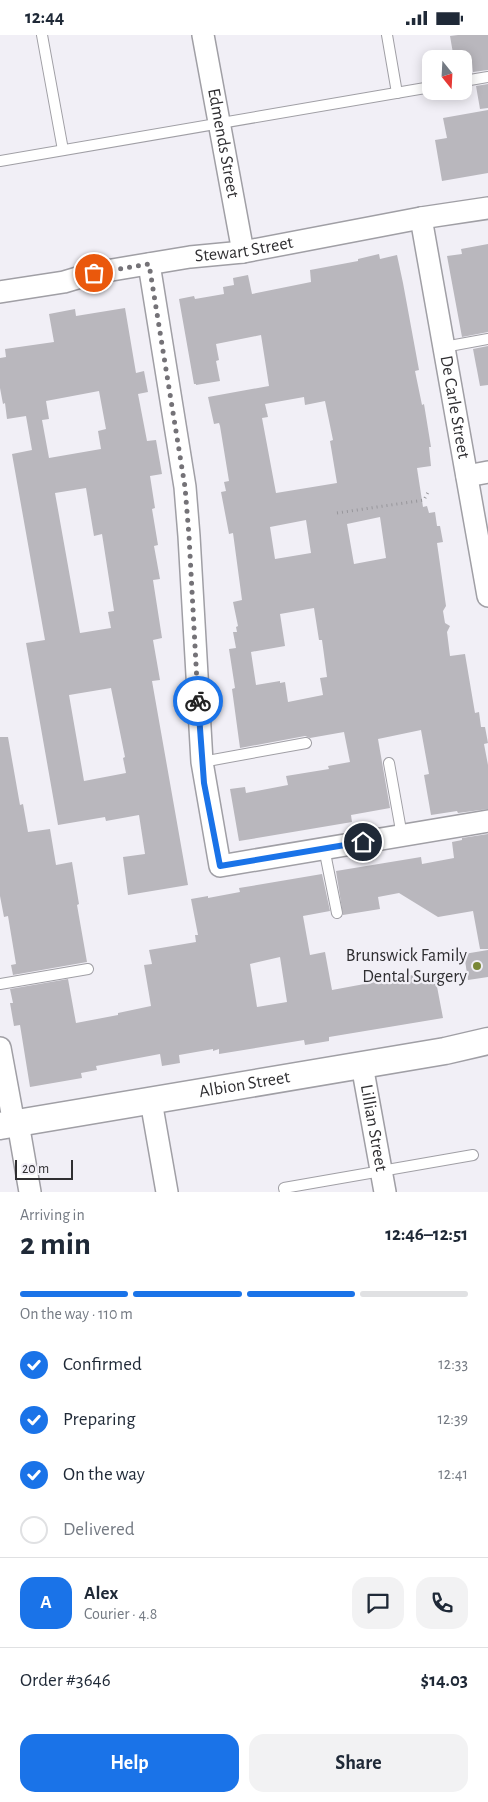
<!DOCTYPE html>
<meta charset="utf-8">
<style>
body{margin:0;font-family:"Alegreya Sans",sans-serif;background:#f2f2f3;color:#1f2937;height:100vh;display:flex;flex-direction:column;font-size:19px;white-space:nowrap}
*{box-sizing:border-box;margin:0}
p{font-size:16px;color:#747a83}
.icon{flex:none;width:28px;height:28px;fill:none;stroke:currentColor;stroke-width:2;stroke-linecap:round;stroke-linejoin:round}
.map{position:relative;height:1157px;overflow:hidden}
.details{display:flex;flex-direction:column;background:#fff;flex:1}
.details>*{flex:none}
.needle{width:32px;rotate:162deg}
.fabs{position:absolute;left:422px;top:15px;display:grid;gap:10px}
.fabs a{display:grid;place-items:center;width:50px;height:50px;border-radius:10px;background:#fff;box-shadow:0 2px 12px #0003;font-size:25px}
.scale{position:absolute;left:15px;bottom:12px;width:58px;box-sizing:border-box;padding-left:5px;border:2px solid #302f32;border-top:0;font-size:14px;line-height:18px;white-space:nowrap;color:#302f32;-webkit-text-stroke:4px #f1eff6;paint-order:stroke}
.pin{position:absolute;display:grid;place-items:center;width:42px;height:42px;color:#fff;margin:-21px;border:2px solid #fff;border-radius:50%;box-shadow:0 1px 5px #0007}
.courier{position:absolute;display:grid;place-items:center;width:50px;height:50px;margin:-25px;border:4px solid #1a73e8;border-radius:50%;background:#fff;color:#222;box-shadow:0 1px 6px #0007}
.overview em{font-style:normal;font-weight:700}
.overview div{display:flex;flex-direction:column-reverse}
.overview{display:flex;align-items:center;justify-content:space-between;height:85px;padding:0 20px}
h1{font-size:32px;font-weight:700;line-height:38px}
.bar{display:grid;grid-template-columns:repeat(4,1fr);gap:8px 5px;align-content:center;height:60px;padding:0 20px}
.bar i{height:6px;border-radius:4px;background:#e0e1e3}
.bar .active{background:#1a73e8}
.bar p{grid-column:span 4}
.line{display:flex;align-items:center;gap:12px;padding:0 20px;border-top:1px solid #e0e1e3}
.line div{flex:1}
.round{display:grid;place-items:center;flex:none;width:52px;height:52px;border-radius:15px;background:#f2f2f3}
ol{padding:0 20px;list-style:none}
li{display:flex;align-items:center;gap:15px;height:55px}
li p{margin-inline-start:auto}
li .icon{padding:5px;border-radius:50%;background:#1a73e8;color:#fff;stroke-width:4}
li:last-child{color:#747a83}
li i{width:28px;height:28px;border:2px solid #e0e1e3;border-radius:50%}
.action{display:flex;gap:10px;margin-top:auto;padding:10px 20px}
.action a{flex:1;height:58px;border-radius:15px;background:#1a73e8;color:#fff;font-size:20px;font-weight:700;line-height:58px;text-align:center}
.action a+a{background:#f2f2f3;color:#1f2937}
.status{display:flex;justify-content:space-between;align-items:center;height:35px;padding:0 25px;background:#fff;direction:ltr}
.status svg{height:14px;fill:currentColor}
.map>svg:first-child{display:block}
.building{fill:#b9b7bd;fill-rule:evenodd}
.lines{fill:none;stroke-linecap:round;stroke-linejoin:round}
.service-casing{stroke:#a09fa5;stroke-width:12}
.minor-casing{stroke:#a09fa5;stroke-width:24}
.tertiary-casing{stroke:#a09fa5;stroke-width:29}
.path{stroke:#97969b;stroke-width:3;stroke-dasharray:1 4;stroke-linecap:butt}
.service{stroke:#fff;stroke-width:10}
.minor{stroke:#fff;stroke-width:21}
.tertiary{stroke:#fff;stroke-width:26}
.done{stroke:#747277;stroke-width:5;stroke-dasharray:0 9}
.route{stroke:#1a73e8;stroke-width:6}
.poi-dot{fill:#798736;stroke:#f1eff6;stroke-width:2}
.labels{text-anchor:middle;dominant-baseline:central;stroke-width:4.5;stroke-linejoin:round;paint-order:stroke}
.street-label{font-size:18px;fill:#302f32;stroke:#f1eff6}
.poi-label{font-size:18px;fill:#302f32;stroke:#f1eff6;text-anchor:end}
</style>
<div class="status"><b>12:44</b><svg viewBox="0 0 49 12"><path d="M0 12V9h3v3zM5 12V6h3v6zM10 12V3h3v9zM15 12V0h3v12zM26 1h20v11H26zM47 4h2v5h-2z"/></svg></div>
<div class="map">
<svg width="488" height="1157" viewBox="0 0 488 1157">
<rect width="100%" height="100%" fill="#f1eff6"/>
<!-- building -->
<g class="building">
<path d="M458 0H488V35L473 37 472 27 464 28V24H454L450 1Z"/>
<path d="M488 49V73L480 74 476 51Z"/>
<path d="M488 75V138L442 146 435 105 447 103 443 83Z"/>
<path d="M488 209V297L462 302 447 221 462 219 461 214Z"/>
<path d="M379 219 380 224 397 220 403 248 419 335 415 336 422 370 424 369 431 412H429L431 431 417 433 423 472 427 471 429 478 435 477 437 491H440L443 507 437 508 446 571 443 576 445 588 450 591 447 597 450 621 465 619 475 678 479 677 481 692H485L488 708 484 709 488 730V774L458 778 457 776 431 780 424 740 429 739 421 695 378 704 390 773 351 780 352 787 239 806 230 754 245 752 246 758 288 750 286 741 329 734 328 731 350 727 344 697 310 703 305 701 240 713 232 654 235 653 229 614 236 613 233 597H237L236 592 238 591 233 567 242 565 233 498 229 499 221 457 226 456 224 447 229 446 220 391 219 388 214 389 208 362 269 351 261 300 216 309 219 325 216 326 220 346 196 350V349H194L179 264 194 261 195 264 224 259 223 252 234 250 233 243 248 240 252 259 311 247 310 235 358 226V224ZM304 362 305 370 325 366 333 405 330 406 337 448 276 458 262 383 268 382 265 369ZM380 482 386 523 354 529 347 489ZM306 485 311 518 275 524 270 492ZM314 573 319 605H322L327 642 320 643 323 660 288 667 285 647 280 648V646L256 650 251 617 285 611 280 579Z"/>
<path d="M125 273 136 338 144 336 148 357 138 359 147 406 156 405 162 439 150 441 155 473 152 474 158 510 154 511 160 544 153 545 162 603 153 605 160 645 152 646 188 850 128 860 123 822 145 819 139 780 106 786 105 782 58 790 26 608 45 605 12 419 32 415 26 381 7 384 5 368 3 369 0 353V323L6 322 5 314 54 307 49 279 75 274 76 281ZM99 356 106 394 98 396 101 414 49 423 42 385 49 384 46 366ZM86 453 94 501 102 499 114 576 108 577 111 593 80 598 55 458ZM111 653 125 722 123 723 126 738 84 746 69 660Z"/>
<path d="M488 311V350L480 351 473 314Z"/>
<path d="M0 702H8L20 770 23 769 28 797 50 794 56 830 72 827 79 869 77 870 87 927 13 940 11 930 16 929 8 881 4 882 0 861Z"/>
<path d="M488 799V914H480L473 876 438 882 399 858 378 862 380 874 343 880 336 836 421 822 422 829 454 823 452 807 462 805V803Z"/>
<path d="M322 839 330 876 303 881 310 920 325 917 332 955 413 940V943L435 941 443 983 329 1002V1006L305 1010 304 1005 219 1019V1014L213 1016V1014L179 1020 180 1028 162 1031 160 1019 96 1031 97 1035 81 1038 82 1043 30 1052 20 990 14 991 10 968H13L10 954 68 944 76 988 118 980V978L151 971 144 930 152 929 149 915 196 907 195 900H198L191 864 208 861V863L240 857 239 853ZM280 922 287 967 257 972 250 929Z"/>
<path d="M488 915V942L468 945 464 919Z"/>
</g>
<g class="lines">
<!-- service casing -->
<g class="service-casing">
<g id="service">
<path d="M42 0 63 115"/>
<path d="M387 0 397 58"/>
<path d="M464 46 488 42"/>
<path d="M0 126 431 52"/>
<path d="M444 312 488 304"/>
<path d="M202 727 306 708"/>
<path d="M389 728 402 801"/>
<path d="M324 813 337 878"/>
<path d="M0 949 88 934"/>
<path d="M285 1157 284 1153 473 1120"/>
</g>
</g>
<!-- minor casing -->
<g class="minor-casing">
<g id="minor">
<path id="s1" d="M203 0 243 217"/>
<path id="s2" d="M421 183 488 561"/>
<path d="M149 229 185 452 189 501 202 727 220 831 488 786"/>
<path id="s3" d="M0 257 64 247 94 238 190 222 243 217 421 183 488 173"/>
<path d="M467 441 488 437"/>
<path d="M0 1013 14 1089"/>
<path id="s4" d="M362 1030 385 1157"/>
<path d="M151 1066 167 1157"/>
<path d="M18 1088 30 1157"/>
</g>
</g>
<!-- tertiary casing -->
<g class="tertiary-casing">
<g id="tertiary">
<path id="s5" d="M0 1091 445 1016 488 1006"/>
</g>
</g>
<!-- path -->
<path class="path" d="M337 478 424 465 429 455"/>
<!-- service -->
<use href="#service" class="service"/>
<!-- minor -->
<use href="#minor" class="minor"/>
<!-- tertiary -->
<use href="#tertiary" class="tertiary"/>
</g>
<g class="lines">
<!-- done -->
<path class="done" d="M94 238 149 229 185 452 189 501 198 666"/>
<!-- route -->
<path class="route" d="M198 666 204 748 220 831 363 807"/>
</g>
<!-- markers -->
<circle class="poi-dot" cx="477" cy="931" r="5"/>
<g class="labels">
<!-- street labels -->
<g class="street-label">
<text stroke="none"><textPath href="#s1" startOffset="110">Edmends Street</textPath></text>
<text stroke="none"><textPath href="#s3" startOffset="248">Stewart Street</textPath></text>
<text stroke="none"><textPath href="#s2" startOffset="192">De Carle Street</textPath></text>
<text stroke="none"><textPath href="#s5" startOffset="248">Albion Street</textPath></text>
<text stroke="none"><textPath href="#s4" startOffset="64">Lillian Street</textPath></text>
</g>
<!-- poi labels -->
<g class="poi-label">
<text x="467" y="921">Brunswick Family<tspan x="467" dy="21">Dental Surgery</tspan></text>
</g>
</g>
</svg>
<div class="fabs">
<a><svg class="needle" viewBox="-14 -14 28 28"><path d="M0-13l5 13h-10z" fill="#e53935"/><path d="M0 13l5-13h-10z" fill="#747a83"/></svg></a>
</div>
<div class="scale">20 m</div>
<div class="pin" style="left:94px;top:238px;background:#ea580c"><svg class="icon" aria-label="bag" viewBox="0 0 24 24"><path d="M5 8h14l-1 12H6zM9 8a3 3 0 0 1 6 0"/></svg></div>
<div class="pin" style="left:363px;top:807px;background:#1f2937"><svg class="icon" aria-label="home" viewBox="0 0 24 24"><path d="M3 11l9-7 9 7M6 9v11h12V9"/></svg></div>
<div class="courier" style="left:198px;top:666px"><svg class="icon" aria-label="bike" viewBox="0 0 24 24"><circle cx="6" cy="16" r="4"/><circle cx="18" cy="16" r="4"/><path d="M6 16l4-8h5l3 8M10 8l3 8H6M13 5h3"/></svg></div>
</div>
<section class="details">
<div class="overview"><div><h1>2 min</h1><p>Arriving in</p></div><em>12:46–12:51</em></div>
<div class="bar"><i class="active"></i><i class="active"></i><i class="active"></i><i></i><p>On the way · 110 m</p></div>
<ol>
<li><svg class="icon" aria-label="check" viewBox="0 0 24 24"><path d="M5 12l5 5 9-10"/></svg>Confirmed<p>12:33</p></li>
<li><svg class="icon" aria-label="check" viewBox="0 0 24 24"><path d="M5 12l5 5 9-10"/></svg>Preparing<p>12:39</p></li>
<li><svg class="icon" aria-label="check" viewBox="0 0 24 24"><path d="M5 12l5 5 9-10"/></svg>On the way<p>12:41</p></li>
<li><i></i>Delivered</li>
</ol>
<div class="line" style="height:90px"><b class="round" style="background:#1a73e8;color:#fff">A</b><div><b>Alex</b><p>Courier · 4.8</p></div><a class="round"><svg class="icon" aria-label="chat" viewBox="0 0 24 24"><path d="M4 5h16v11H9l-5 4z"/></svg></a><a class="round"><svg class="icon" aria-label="phone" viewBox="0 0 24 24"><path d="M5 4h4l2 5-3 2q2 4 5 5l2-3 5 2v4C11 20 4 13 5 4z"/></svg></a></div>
<div class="line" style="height:65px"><div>Order #3646</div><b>$14.03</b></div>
<div class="action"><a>Help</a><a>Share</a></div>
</section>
